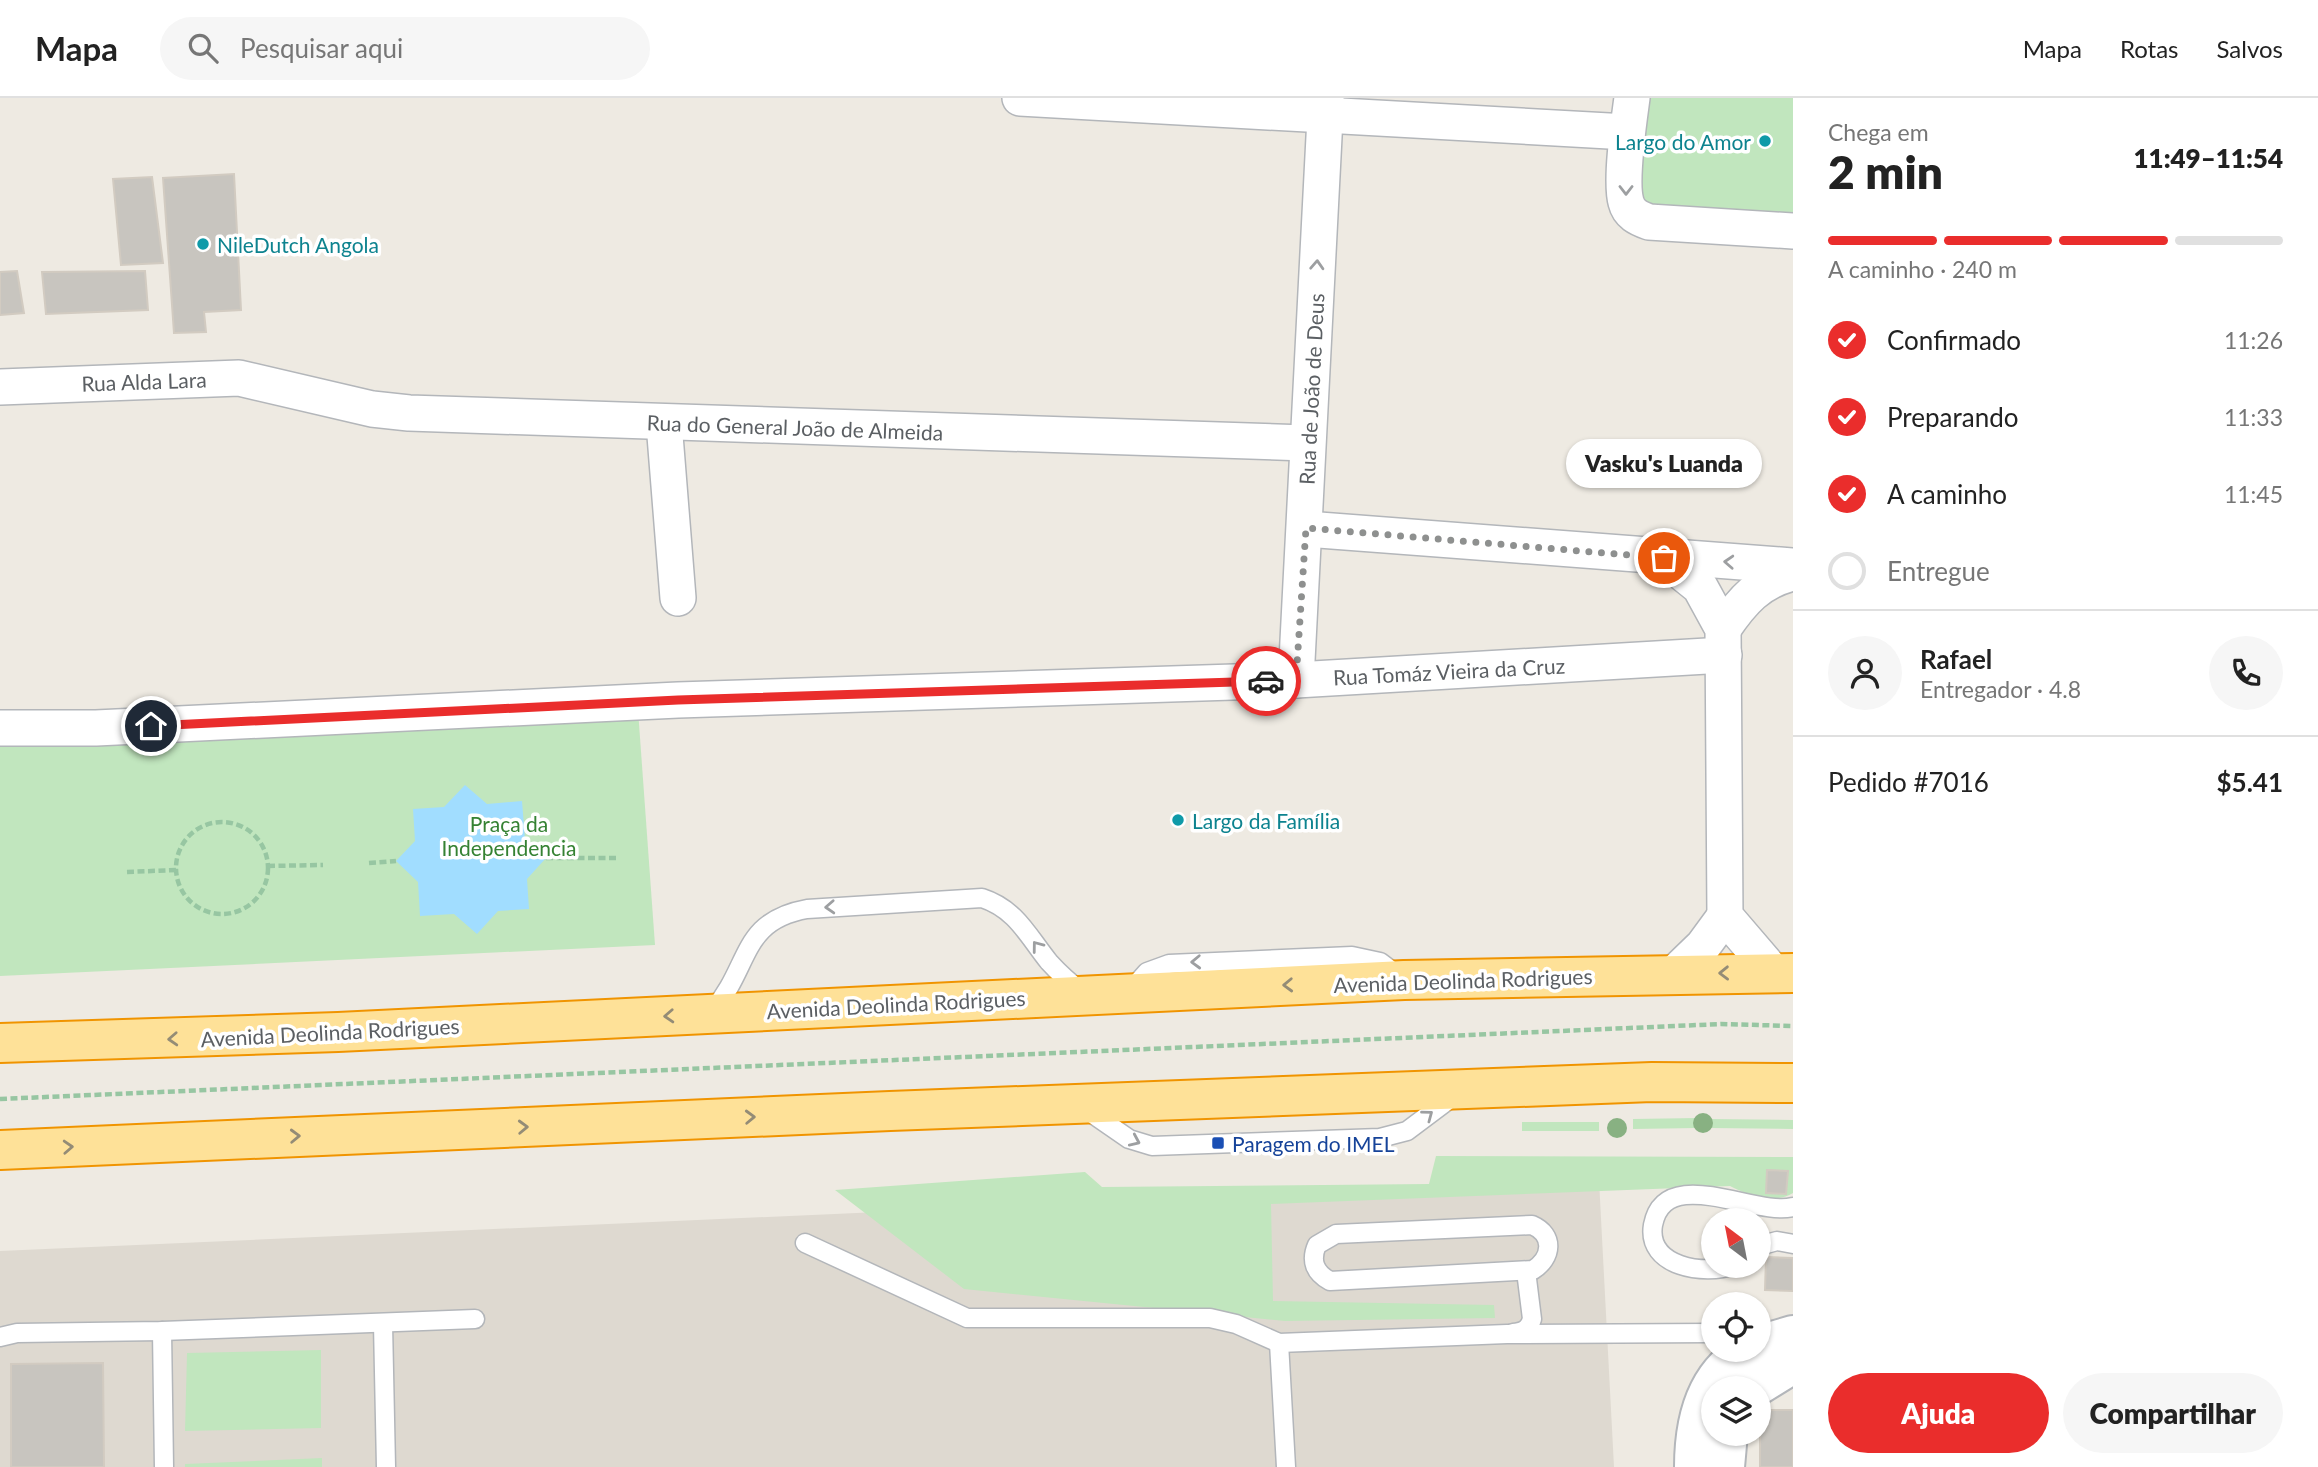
<!DOCTYPE html>
<html lang="pt">
<meta charset="utf-8">
<style>
body{margin:0;font-family:Lato,sans-serif;background:#f6f6f6;color:#222;height:100vh;display:flex;flex-direction:column;font-size:26px;white-space:nowrap}
*{box-sizing:border-box;margin:0}
p{font-size:23px;color:#767676}
.icon{flex:none;width:38px;height:38px;fill:none;stroke:currentColor;stroke-width:2;stroke-linecap:round;stroke-linejoin:round}
.map{position:relative;flex:1;overflow:hidden}
.side{display:flex;flex-direction:column;background:#fff;width:525px}
.side>*{flex:none}
.needle{width:46px;rotate:328deg}
.fabs{position:absolute;left:1701px;top:1110px;display:grid;gap:14px}
.fabs a{display:grid;place-items:center;width:70px;height:70px;border-radius:50%;background:#fff;box-shadow:0 2px 5px #0004;font-size:35px}
.pin{position:absolute;display:grid;place-items:center;width:60px;height:60px;color:#fff;margin:-30px;border:4px solid #fff;border-radius:50%;box-shadow:0 2px 7px #0007}
.courier{position:absolute;display:grid;place-items:center;width:70px;height:70px;margin:-35px;border:5px solid #ea2d2c;border-radius:50%;background:#fff;color:#222;box-shadow:0 2px 9px #0007}
.bubble{position:absolute;height:49px;border-radius:24px;background:#fff;box-shadow:0 2px 5px #0004;font-size:23px;font-weight:800;line-height:49px;text-align:center}
.summary em{font-style:normal;font-weight:800}
.summary div{display:flex;flex-direction:column-reverse}
.summary{display:flex;align-items:center;justify-content:space-between;height:119px;padding:0 35px}
h1{font-size:46px;font-weight:800;line-height:52px}
.bar{display:grid;grid-template-columns:repeat(4,1fr);gap:10px 7px;align-content:center;height:84px;padding:0 35px}
.bar i{height:9px;border-radius:5px;background:#e0e0e0}
.bar .selected{background:#ea2d2c}
.bar p{grid-column:span 4}
.line{display:flex;align-items:center;gap:18px;padding:0 35px;border-top:2px solid #e0e0e0}
.line div{flex:1}
.round{display:grid;place-items:center;flex:none;width:74px;height:74px;border-radius:37px;background:#f6f6f6}
ol{padding:0 35px;list-style:none}
li{display:flex;align-items:center;gap:21px;height:77px}
li p{margin-inline-start:auto}
li .icon{padding:7px;border-radius:50%;background:#ea2d2c;color:#fff;stroke-width:4}
li:last-child{color:#767676}
li i{width:38px;height:38px;border:4px solid #e0e0e0;border-radius:50%}
.cta{display:flex;gap:14px;margin-top:auto;padding:14px 35px}
.cta a{flex:1;height:80px;border-radius:42px;background:#ea2d2c;color:#fff;font-size:28px;font-weight:800;line-height:80px;text-align:center}
.cta a+a{background:#f6f6f6;color:#222}
header{display:flex;align-items:center;gap:42px;box-sizing:border-box;height:98px;padding:0 35px;background:#fff;border-bottom:2px solid #e0e0e0}
header strong{font-size:33px}
nav{display:flex;gap:38px;margin-inline-start:auto;font-size:24px}
.search{width:490px;height:63px;background:#f6f6f6;display:flex;align-items:center;gap:18px;box-sizing:border-box;padding:0 24px;border-radius:38px;color:#767676;font-size:26px}
main{display:flex;flex:1;min-height:0}
.map>svg:first-child{display:block}
.education{fill:#ded9d0}
.green{fill:#c1e6be}
.water{fill:#a1ddff}
.building{fill:#c8c5bf;stroke:#d2cbc1;stroke-width:2}
.lines{fill:none;stroke-linecap:round;stroke-linejoin:round}
.service-casing{stroke:#b3b6ba;stroke-width:21}
.minor-casing{stroke:#b3b6ba;stroke-width:38}
.tertiary-casing{stroke:#b3b6ba;stroke-width:42}
.trunk-casing{stroke:#f09400;stroke-width:42}
.path{stroke:#97c6a2;stroke-width:4.5;stroke-dasharray:7 3.5;stroke-linecap:butt}
.service{stroke:#fff;stroke-width:18}
.minor{stroke:#fff;stroke-width:35}
.tertiary{stroke:#fff;stroke-width:38}
.trunk{stroke:#fee198;stroke-width:38}
.tree{fill:#88b182}
.oneway{stroke:#9d9fa1}
.oneway2{stroke:#948c76}
.done{stroke:#8e908f;stroke-width:7;stroke-dasharray:0 12.6}
.route{stroke:#ea2d2c;stroke-width:9}
.culture-dot{fill:#0f9aa8;stroke:#fff;stroke-width:2.5}
.transit-dot{fill:#1a4fb4;stroke:#fff;stroke-width:2.5}
.labels{text-anchor:middle;dominant-baseline:central;stroke-width:7;stroke-linejoin:round;paint-order:stroke}
.culture-label{font-size:21px;fill:#0d838f;stroke:#fff;text-anchor:start}
.street-label{font-size:21px;fill:#5b5f63;stroke:#fff}
.park-label{font-size:21px;fill:#358233;stroke:#fff}
.transit-label{font-size:21px;fill:#164399;stroke:#fff;text-anchor:start}
</style>
<header>
<strong>Mapa</strong>
<div class="search"><svg class="icon" aria-label="search" viewBox="0 0 24 24"><circle cx="10" cy="10" r="6"/><path d="M15 15l6 6"/></svg>Pesquisar aqui</div>
<nav><a>Mapa</a><a>Rotas</a><a>Salvos</a></nav>
</header>
<main>
<div class="map">
<svg width="1793" height="1369" viewBox="0 0 1793 1369">
<rect width="100%" height="100%" fill="#eeeae2"/>
<!-- education -->
<path class="education" d="M1599 1082 1614 1369H0V1153Z"/>
<!-- green -->
<g class="green">
<path d="M1643 0H1793V117L1636 109Z"/>
<path d="M638 612 655 847 0 878V646Z"/>
<path d="M1697 1020V1030L1633 1031V1021Z"/>
<path d="M1709 1021 1793 1022V1031L1709 1030Z"/>
<rect x="1522" y="1024" width="77" height="9"/>
<path d="M1436 1058 1793 1059V1095C1772 1107 1750 1098 1730 1088L1271 1106 1273 1203 1494 1207 1495 1220 1285 1223 964 1191 835 1092 1085 1074 1102 1089 1429 1086Z"/>
<path d="M321 1252V1330L185 1333 187 1255Z"/>
<path d="M322 1360V1369H185V1366Z"/>
</g>
<!-- water -->
<path class="water" d="M465 687 487 706 522 703 525 741 546 760 527 781 529 811 498 813 477 836 454 816 420 818 418 784 396 763 415 743 413 711 444 709Z"/>
<!-- building -->
<g class="building">
<path d="M234 76 241 212 204 214 206 234 174 235 163 80Z"/>
<path d="M152 79 163 165 121 167 113 81Z"/>
<path d="M17 173 24 215 0 217V174Z"/>
<path d="M145 173 148 212 46 216 42 174Z"/>
<path d="M1767 1072 1788 1073 1786 1096 1766 1095Z"/>
<path d="M1766 1159 1793 1160V1193L1765 1192Z"/>
<path d="M103 1265 104 1369H11V1266Z"/>
<rect x="1760" y="1312" width="33" height="57"/>
</g>
<g class="lines">
<!-- service casing -->
<g class="service-casing">
<g id="service">
<path d="M1131 892 1147 874 1169 866 1352 858 1380 864 1396 876"/>
<path d="M713 912C751 868 740 823 807 811L982 800C1016 811 1028 838 1049 864 1059 875 1070 885 1082 894"/>
<path d="M1087 1012 1129 1041 1152 1048 1380 1040 1407 1033 1455 997"/>
<path d="M1532 1127C1555 1137 1552 1160 1533 1172L1330 1183C1315 1175 1310 1163 1317 1147L1336 1136Z"/>
<path d="M805 1145 967 1220H1210L1236 1226 1279 1245 1507 1236 1713 1235"/>
<path d="M1759 1148 1777 1143 1793 1146"/>
<path d="M1734 1167C1705 1178 1646 1169 1653 1127 1665 1065 1755 1119 1793 1109"/>
<path d="M383 1226 386 1369"/>
<path d="M162 1233 164 1369"/>
<path d="M1513 1235C1524 1234 1529 1231 1532 1221L1526 1173"/>
<path d="M0 1239 17 1235 162 1233 475 1221"/>
<path d="M1279 1245 1286 1369"/>
</g>
</g>
<!-- minor casing -->
<g class="minor-casing">
<g id="minor">
<path d="M1020 0 1627 34"/>
<path d="M1632 0C1629 22 1620 83 1626 104 1629 116 1638 120 1649 124L1793 133"/>
<path d="M0 289 239 280 372 311 409 315 1306 345"/>
<path d="M664 325 678 500"/>
<path d="M1306 431 1793 468"/>
<path d="M1664 460 1700 489 1723 531 1725 818 1773 874"/>
<path d="M1723 531C1742 503 1759 483 1793 475"/>
<path d="M1296 582 1326 0"/>
<path d="M0 630H96L678 602 1296 582 1724 557"/>
<path d="M1674 876 1703 848 1725 818"/>
</g>
</g>
<!-- tertiary casing -->
<g class="tertiary-casing">
<g id="tertiary">
<path d="M1759 1247 1793 1237"/>
<path d="M1754 1290 1793 1266"/>
<path d="M1694 1369C1694 1322 1706 1274 1751 1251"/>
<path d="M1725 1369 1728 1335"/>
</g>
</g>
<!-- trunk casing -->
<g class="trunk-casing">
<g id="trunk">
<path d="M0 945 338 934 1404 882 1793 875"/>
<path d="M0 1052 890 1013 1652 984 1793 985"/>
</g>
</g>
<!-- path -->
<g class="path">
<circle cx="222" cy="770" r="46"/>
<path d="M546 760H617"/>
<path d="M369 765 396 763"/>
<path d="M268 768 323 767"/>
<path d="M127 774 176 772"/>
<path d="M0 1001 1721 926 1793 928"/>
</g>
<!-- service -->
<use href="#service" class="service"/>
<!-- minor -->
<use href="#minor" class="minor"/>
<!-- tertiary -->
<use href="#tertiary" class="tertiary"/>
<!-- trunk -->
<use href="#trunk" class="trunk"/>
</g>
<!-- trees -->
<g class="tree">
<circle cx="1703" cy="1025" r="10"/>
<circle cx="1617" cy="1030" r="10"/>
</g>
<!-- one-way arrows -->
<defs><path id="oneway-chevron" d="M-2-3.5L2.5 0L-2 3.5" fill="none" stroke-width="1.6" stroke-linecap="round" stroke-linejoin="round" transform="scale(1.75)"/></defs>
<g class="oneway">
<use href="#oneway-chevron" transform="translate(1626 92) rotate(90)"/>
<use href="#oneway-chevron" transform="translate(1317 167) rotate(-87)"/>
<use href="#oneway-chevron" transform="translate(1729 464) rotate(-177)"/>
<use href="#oneway-chevron" transform="translate(830 809) rotate(177)"/>
<use href="#oneway-chevron" transform="translate(1037 848) rotate(-127)"/>
<use href="#oneway-chevron" transform="translate(1196 864) rotate(178)"/>
<use href="#oneway-chevron" transform="translate(1428 1017) rotate(-37)"/>
<use href="#oneway-chevron" transform="translate(1135 1043) rotate(24)"/>
</g>
<g class="oneway2">
<use href="#oneway-chevron" transform="translate(1724 875) rotate(179)"/>
<use href="#oneway-chevron" transform="translate(1288 887) rotate(178)"/>
<use href="#oneway-chevron" transform="translate(669 918) rotate(177)"/>
<use href="#oneway-chevron" transform="translate(173 941) rotate(177)"/>
<use href="#oneway-chevron" transform="translate(750 1019) rotate(-2)"/>
<use href="#oneway-chevron" transform="translate(523 1029) rotate(-2)"/>
<use href="#oneway-chevron" transform="translate(295 1038) rotate(-2)"/>
<use href="#oneway-chevron" transform="translate(68 1049) rotate(-3)"/>
</g>
<g class="lines">
<!-- done -->
<path class="done" d="M1266 583 1296 582 1306 430 1664 460"/>
<!-- route -->
<path class="route" d="M151 628 678 602 1266 583"/>
</g>
<!-- markers -->
<g class="culture-dot">
<circle cx="1765" cy="43" r="7"/>
<circle cx="203" cy="146" r="7"/>
<circle cx="1178" cy="722" r="7"/>
</g>
<rect class="transit-dot" x="1211" y="1038" width="14" height="14" rx="3.5"/>
<g class="labels">
<!-- culture labels -->
<g class="culture-label">
<text x="1751" y="43" text-anchor="end">Largo do Amor</text>
<text x="217" y="146">NileDutch Angola</text>
<text x="1192" y="722">Largo da Família</text>
</g>
<!-- street labels -->
<g class="street-label">
<text transform="translate(144 283) rotate(-2)">Rua Alda Lara</text>
<text transform="translate(1311 291) rotate(-87)">Rua de João de Deus</text>
<text transform="translate(795 329) rotate(2)">Rua do General João de Almeida</text>
<text transform="translate(1449 573) rotate(-3)">Rua Tomáz Vieira da Cruz</text>
<text transform="translate(1463 882) rotate(-2)">Avenida Deolinda Rodrigues</text>
<text transform="translate(896 906) rotate(-3)">Avenida Deolinda Rodrigues</text>
<text transform="translate(330 934) rotate(-3)">Avenida Deolinda Rodrigues</text>
</g>
<!-- park labels -->
<g class="park-label">
<text x="509" y="725">Praça da<tspan x="509" dy="24">Independencia</tspan></text>
</g>
<!-- transit labels -->
<g class="transit-label">
<text x="1232" y="1045">Paragem do IMEL</text>
</g>
</g>
</svg>
<div class="fabs">
<a><svg class="needle" viewBox="-14 -14 28 28"><path d="M0-13l5 13h-10z" fill="#e53935"/><path d="M0 13l5-13h-10z" fill="#767676"/></svg></a>
<a><svg class="icon" aria-label="locate" viewBox="0 0 24 24"><circle cx="12" cy="12" r="6"/><path d="M12 2v4M12 18v4M2 12h4M18 12h4"/></svg></a>
<a><svg class="icon" aria-label="layers" viewBox="0 0 24 24"><path d="M12 4l9 5-9 5-9-5zM3 14l9 5 9-5"/></svg></a>
</div>
<div class="pin" style="left:1664px;top:460px;background:#ea580c"><svg class="icon" aria-label="bag" viewBox="0 0 24 24"><path d="M5 8h14l-1 12H6zM9 8a3 3 0 0 1 6 0"/></svg></div>
<div class="pin" style="left:151px;top:628px;background:#1f2937"><svg class="icon" aria-label="home" viewBox="0 0 24 24"><path d="M3 11l9-7 9 7M6 9v11h12V9"/></svg></div>
<div class="courier" style="left:1266px;top:583px"><svg class="icon" aria-label="car" viewBox="0 0 24 24"><path d="M5 17H2v-5l4-1 3-4h7l3 4 3 1v5h-3M9 17h6M6 11h13"/><circle cx="7" cy="17" r="2"/><circle cx="17" cy="17" r="2"/></svg></div>
<div class="bubble" style="left:1566px;top:341px;width:196px">Vasku's Luanda</div>
</div>
<section class="side">
<div class="summary"><div><h1>2 min</h1><p>Chega em</p></div><em>11:49–11:54</em></div>
<div class="bar"><i class="selected"></i><i class="selected"></i><i class="selected"></i><i></i><p>A caminho · 240 m</p></div>
<ol>
<li><svg class="icon" aria-label="check" viewBox="0 0 24 24"><path d="M5 12l5 5 9-10"/></svg>Confirmado<p>11:26</p></li>
<li><svg class="icon" aria-label="check" viewBox="0 0 24 24"><path d="M5 12l5 5 9-10"/></svg>Preparando<p>11:33</p></li>
<li><svg class="icon" aria-label="check" viewBox="0 0 24 24"><path d="M5 12l5 5 9-10"/></svg>A caminho<p>11:45</p></li>
<li><i></i>Entregue</li>
</ol>
<div class="line" style="height:126px"><a class="round"><svg class="icon" aria-label="person" viewBox="0 0 24 24"><circle cx="12" cy="8" r="4"/><path d="M4 21q1-7 8-7t8 7"/></svg></a><div><b>Rafael</b><p>Entregador · 4.8</p></div><a class="round"><svg class="icon" aria-label="phone" viewBox="0 0 24 24"><path d="M5 4h4l2 5-3 2q2 4 5 5l2-3 5 2v4C11 20 4 13 5 4z"/></svg></a></div>
<div class="line" style="height:91px"><div>Pedido #7016</div><b>$5.41</b></div>
<div class="cta"><a>Ajuda</a><a>Compartilhar</a></div>
</section>
</main>
